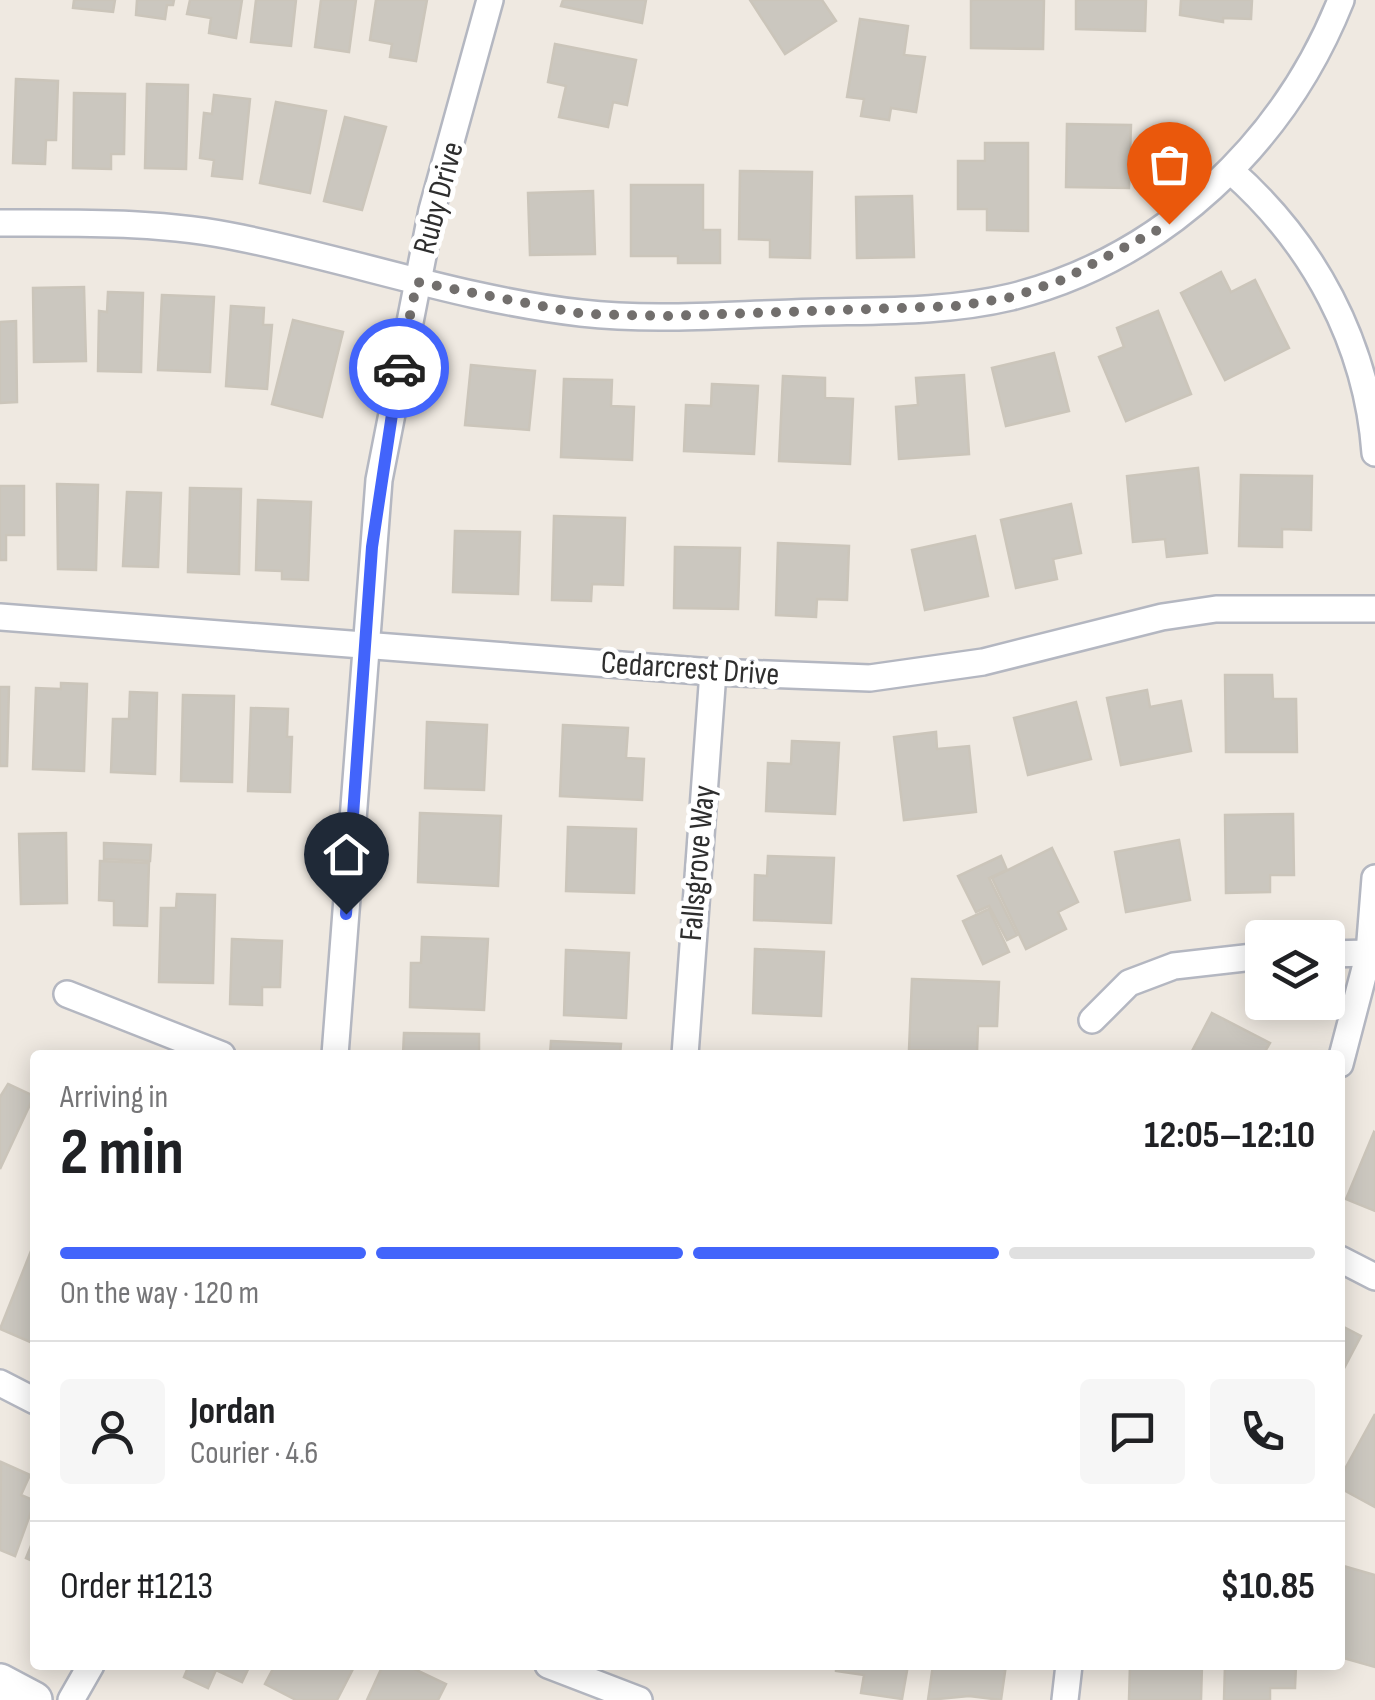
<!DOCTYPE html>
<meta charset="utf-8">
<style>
body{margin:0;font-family:"Sofia Sans Condensed",sans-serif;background:#f6f6f6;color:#202124;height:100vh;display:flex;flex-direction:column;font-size:38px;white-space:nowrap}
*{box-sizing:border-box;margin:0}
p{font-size:32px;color:#757577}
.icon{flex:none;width:55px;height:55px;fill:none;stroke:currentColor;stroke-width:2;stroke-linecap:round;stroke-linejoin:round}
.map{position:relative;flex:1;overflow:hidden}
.details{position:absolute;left:30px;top:1050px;width:1315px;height:620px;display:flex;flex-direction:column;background:#fff;border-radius:10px;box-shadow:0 5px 25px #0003}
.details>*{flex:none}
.tools{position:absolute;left:1245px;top:920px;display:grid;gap:20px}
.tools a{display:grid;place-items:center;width:100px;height:100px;border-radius:10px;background:#fff;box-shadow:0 5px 25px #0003;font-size:50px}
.pin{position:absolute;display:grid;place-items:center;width:85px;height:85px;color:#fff;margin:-102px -42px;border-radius:50% 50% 50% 0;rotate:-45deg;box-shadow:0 0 10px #0007}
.pin .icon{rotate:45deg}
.courier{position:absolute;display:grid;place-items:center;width:100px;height:100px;margin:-50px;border:8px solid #4264fb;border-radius:50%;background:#fff;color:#222;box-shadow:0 2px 12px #0007}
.summary em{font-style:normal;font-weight:700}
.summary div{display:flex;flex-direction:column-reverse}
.summary{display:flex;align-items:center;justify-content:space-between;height:170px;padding:0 30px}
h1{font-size:65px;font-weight:700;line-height:75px}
.bar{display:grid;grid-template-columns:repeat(4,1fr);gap:15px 10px;align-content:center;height:120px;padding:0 30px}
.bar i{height:12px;border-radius:8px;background:#e0e0e0}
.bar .active{background:#4264fb}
.bar p{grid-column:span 4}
.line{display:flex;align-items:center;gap:25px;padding:0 30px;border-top:2px solid #e0e0e0}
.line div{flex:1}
.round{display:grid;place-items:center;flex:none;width:105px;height:105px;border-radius:10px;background:#f6f6f6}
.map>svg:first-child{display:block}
.building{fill:#cbc7bf;stroke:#cbc5ba;stroke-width:2.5}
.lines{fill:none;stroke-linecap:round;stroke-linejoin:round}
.minor-casing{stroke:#b4b7c1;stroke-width:30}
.secondary-casing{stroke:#b4b7c1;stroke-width:40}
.minor{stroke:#fff;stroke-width:25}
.secondary{stroke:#fff;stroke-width:35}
.done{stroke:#726f6d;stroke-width:10;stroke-dasharray:0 18}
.route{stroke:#4264fb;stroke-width:12}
.labels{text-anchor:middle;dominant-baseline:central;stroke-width:10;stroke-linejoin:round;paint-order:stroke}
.street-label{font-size:32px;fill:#2e2e2e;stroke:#fff}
</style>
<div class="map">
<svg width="1375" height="1700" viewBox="0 0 1375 1700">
<rect width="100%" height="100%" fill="#efe9e1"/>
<!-- building -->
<g class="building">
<path d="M74 0H115L113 12 73 8Z"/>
<path d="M137 0H174L173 5H167L165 19 136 15Z"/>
<path d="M190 0H242L236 38 209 33 211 18 187 14Z"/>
<path d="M256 0H296L291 46 251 42Z"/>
<path d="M321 0H356L349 52 315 47Z"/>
<path d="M376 0H427L416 61 390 57 392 44 370 40Z"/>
<path d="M563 0H646L642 23 561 6Z"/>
<path d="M750 0H822L836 21 785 54Z"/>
<path d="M971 0H1044L1043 49 971 48Z"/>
<path d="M1076 0H1146L1145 31 1076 29Z"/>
<path d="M1181 0H1252L1251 19 1223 18V22L1180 15Z"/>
<path d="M860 19 908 26 904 55 925 57 916 112 891 108 889 120 861 116 864 99 847 97Z"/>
<path d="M555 44 636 60 627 105 613 102 608 127 559 117 566 86 548 82Z"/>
<path d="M16 79 58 81 56 140H46L45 164 13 163Z"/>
<path d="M147 84 188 85 186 169 145 168Z"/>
<path d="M74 93 125 94 124 154H111V169L73 168Z"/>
<path d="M214 95 250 99 242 179 212 176 214 160 200 158 204 113 212 114Z"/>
<path d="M276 102 326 111 310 193 260 183Z"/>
<path d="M345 117 386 127 362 210 324 201Z"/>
<path d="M1067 124 1131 125 1129 188 1066 187Z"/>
<path d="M985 143H1028V231L987 230V209H958V161H985Z"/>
<path d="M740 171 812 172 810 258 770 257V240L739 239Z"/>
<path d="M631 185H703V230H720V263H678V256H631Z"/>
<path d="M593 191 595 254 530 255 528 193Z"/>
<path d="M912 196 914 257 857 258 856 197Z"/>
<path d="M1221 272 1231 292 1255 280 1289 348 1225 380 1181 293Z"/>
<path d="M84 287 86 361 34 362 33 288Z"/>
<path d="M108 292 143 293 141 372 98 371 99 311 107 312Z"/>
<path d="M162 295 214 297 210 372 158 370Z"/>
<path d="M231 306 264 308 263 325H272L267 389 226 386Z"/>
<path d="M1158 311 1191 394 1126 421 1099 357 1124 347 1117 328Z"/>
<path d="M293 320 343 332 322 417 272 404Z"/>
<path d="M16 321 17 402 0 403V322Z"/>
<path d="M1054 353 1069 411 1006 426 992 368Z"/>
<path d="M471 365 535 371 529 430 465 425Z"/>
<path d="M964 375 969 454 899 459 896 407 918 405 916 378Z"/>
<path d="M783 376 825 378V398L853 399 850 464 779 461Z"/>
<path d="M564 379 612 380 611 406 634 407 632 460 561 457Z"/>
<path d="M712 384 758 386 754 454 684 451 686 405 711 406Z"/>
<path d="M1198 468 1207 553 1167 557 1165 539 1133 542 1127 476Z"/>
<path d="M1241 475 1312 476 1311 530 1282 529V547L1239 546Z"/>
<path d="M57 484 98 485 96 570 58 569Z"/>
<path d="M0 486H24V535H6V560H0Z"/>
<path d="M190 488 241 489 239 574 188 572Z"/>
<path d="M127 492 161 493 158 567 123 566Z"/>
<path d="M258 500 311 502 308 580 282 579V571L256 570Z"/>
<path d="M1071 504 1081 553 1053 559 1057 579 1016 588 1001 520Z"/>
<path d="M554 516 625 518 623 585 592 584 591 601 552 600Z"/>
<path d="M455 531 520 532 518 594 453 592Z"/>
<path d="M975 536 988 596 925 610 912 550Z"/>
<path d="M778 543 849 546 847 600 817 599 816 617 776 615Z"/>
<path d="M675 547 740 548 738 609 674 608Z"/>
<path d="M1225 675H1272L1273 699H1296L1297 752H1226Z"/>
<path d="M61 683 87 684 84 771 33 769 36 688 61 689Z"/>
<path d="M0 687H9L7 766H0Z"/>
<path d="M1147 690 1150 707 1181 701 1191 751 1121 765 1107 698Z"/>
<path d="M130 692 157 693 155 774 111 772 113 719H129Z"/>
<path d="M183 695 234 696 232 782 181 781Z"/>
<path d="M1076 702 1091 759 1028 775 1014 718Z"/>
<path d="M251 708 288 709 287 737H292L290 792 248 791Z"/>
<path d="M427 722 487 725 484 790 425 788Z"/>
<path d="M563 725 628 728 626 758 644 759 642 800 560 796Z"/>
<path d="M936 732 937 749 969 746 976 812 904 820 894 737Z"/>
<path d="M792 741 839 743 835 814 766 811 768 763 791 764Z"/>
<path d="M420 813 501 816 498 886 418 882Z"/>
<path d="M1293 814 1294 875H1270V892L1226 893 1225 815Z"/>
<path d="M568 827 636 829 634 893 566 891Z"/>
<path d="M66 833 67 903 21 904 19 834Z"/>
<path d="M1179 840 1190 900 1126 912 1115 852Z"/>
<path d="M104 843 151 845 150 861 104 859Z"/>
<path d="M1052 848 1078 902 1058 912 1066 929 1026 949 992 878Z"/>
<path d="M768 856 834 858 831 923 754 920 755 875 767 876Z"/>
<path d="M1001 856 1007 870 989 878 1017 935 1007 940 989 906 976 912 958 876Z"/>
<path d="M100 861 149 863 147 926 114 925V901L99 900Z"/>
<path d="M177 894 215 895 213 983 159 982 161 908H176Z"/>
<path d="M989 909 1009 952 983 964 963 921Z"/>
<path d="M422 937 488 939 484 1010 410 1007 411 963H421Z"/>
<path d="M232 939 282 941 280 987H262V1005L230 1004Z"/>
<path d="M755 949 824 952 821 1016 753 1013Z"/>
<path d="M566 950 629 953 626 1018 564 1015Z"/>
<path d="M912 979 999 982 997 1026H978L977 1052 909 1050Z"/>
<path d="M1212 1013 1270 1043 1263 1055H1190Z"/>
<path d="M404 1033 479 1034V1055H403Z"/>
<path d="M551 1041 621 1044 620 1055H550Z"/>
<path d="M8 1084 34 1096 0 1169V1097Z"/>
<path d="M1374 1132 1375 1133V1211L1346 1199Z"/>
<path d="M33 1246 35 1247V1344L0 1329Z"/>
<path d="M1340 1325 1361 1336 1340 1376Z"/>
<path d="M1375 1414V1507L1340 1488V1478Z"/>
<path d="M1 1462 30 1475 21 1495 35 1501 15 1556 0 1550Z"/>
<path d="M35 1536V1562L26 1558Z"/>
<path d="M1340 1565 1375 1575V1667L1340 1657Z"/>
<path d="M189 1665H250L242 1682 216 1670 208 1688 184 1677Z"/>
<path d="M275 1665H355L337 1700H296L265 1684Z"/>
<path d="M383 1665H406L446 1684 438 1700H367Z"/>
<path d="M836 1665H908L902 1699 861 1693 864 1675 836 1671Z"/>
<path d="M933 1665H1006L1001 1700 969 1696 928 1700Z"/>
<path d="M1130 1665H1202L1201 1700H1129Z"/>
<path d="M1225 1665H1296L1295 1688H1270V1700H1224Z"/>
</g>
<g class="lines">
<!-- minor casing -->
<g class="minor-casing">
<g id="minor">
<path d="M1231 171C1313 243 1367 343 1375 453"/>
<path d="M0 223C79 223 164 221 241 238 355 261 465 300 581 313 650 321 722 315 792 313 864 310 940 314 1011 297 1163 259 1284 143 1341 0"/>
<path d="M0 617 713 672 870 678 983 662 1162 617 1216 609H1375"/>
<path d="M1328 954 1369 953"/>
<path d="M67 994 222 1055"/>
<path d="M1092 1020 1129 983 1174 966 1262 956"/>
<path d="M335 1055 379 480 432 210 490 0"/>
<path d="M685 1055 713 672"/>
<path d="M1340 1064 1369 953 1375 878"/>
<path d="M1340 1259 1375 1277"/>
<path d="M0 1383 35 1401"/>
<path d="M548 1665 639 1700"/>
<path d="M71 1700 91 1665"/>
<path d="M1065 1700 1069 1665"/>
</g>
</g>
<!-- secondary casing -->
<g class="secondary-casing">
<path id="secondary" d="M0 1682 34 1700"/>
</g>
<!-- minor -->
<use href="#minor" class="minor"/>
<!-- secondary -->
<use href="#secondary" class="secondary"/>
</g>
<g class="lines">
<!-- done -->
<path class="done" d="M399 368 417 282 583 314 667 316 958 306 1012 297 1062 280 1169 224"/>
<!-- route -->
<path class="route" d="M346 914 372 547 399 368"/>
</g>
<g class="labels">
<!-- street labels -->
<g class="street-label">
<text transform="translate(439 198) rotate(-75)">Ruby Drive</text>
<text transform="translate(690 669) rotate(4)">Cedarcrest Drive</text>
<text transform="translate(698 863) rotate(-85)">Fallsgrove Way</text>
</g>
</g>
</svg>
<div class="tools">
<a><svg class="icon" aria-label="layers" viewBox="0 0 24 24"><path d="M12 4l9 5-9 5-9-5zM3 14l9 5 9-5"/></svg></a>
</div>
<div class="pin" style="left:1169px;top:224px;background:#ea580c"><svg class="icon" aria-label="bag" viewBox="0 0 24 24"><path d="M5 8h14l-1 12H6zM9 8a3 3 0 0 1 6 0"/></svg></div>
<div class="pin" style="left:346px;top:914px;background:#1f2937"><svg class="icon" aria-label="home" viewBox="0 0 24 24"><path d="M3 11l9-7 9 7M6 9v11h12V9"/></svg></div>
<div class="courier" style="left:399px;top:368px"><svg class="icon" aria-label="car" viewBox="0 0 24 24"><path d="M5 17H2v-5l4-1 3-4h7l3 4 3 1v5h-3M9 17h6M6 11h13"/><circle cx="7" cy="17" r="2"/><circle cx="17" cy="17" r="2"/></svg></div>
<section class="details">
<div class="summary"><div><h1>2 min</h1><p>Arriving in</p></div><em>12:05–12:10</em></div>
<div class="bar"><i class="active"></i><i class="active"></i><i class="active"></i><i></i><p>On the way · 120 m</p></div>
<div class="line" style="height:180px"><a class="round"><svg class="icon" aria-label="person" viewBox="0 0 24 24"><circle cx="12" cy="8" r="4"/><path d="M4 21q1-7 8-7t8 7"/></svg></a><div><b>Jordan</b><p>Courier · 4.6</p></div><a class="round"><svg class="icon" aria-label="chat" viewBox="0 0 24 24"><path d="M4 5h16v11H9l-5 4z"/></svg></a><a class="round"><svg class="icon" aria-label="phone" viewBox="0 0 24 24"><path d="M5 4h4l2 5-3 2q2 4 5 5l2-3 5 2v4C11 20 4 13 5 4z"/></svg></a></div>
<div class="line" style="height:130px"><div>Order #1213</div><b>$10.85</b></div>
</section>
</div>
